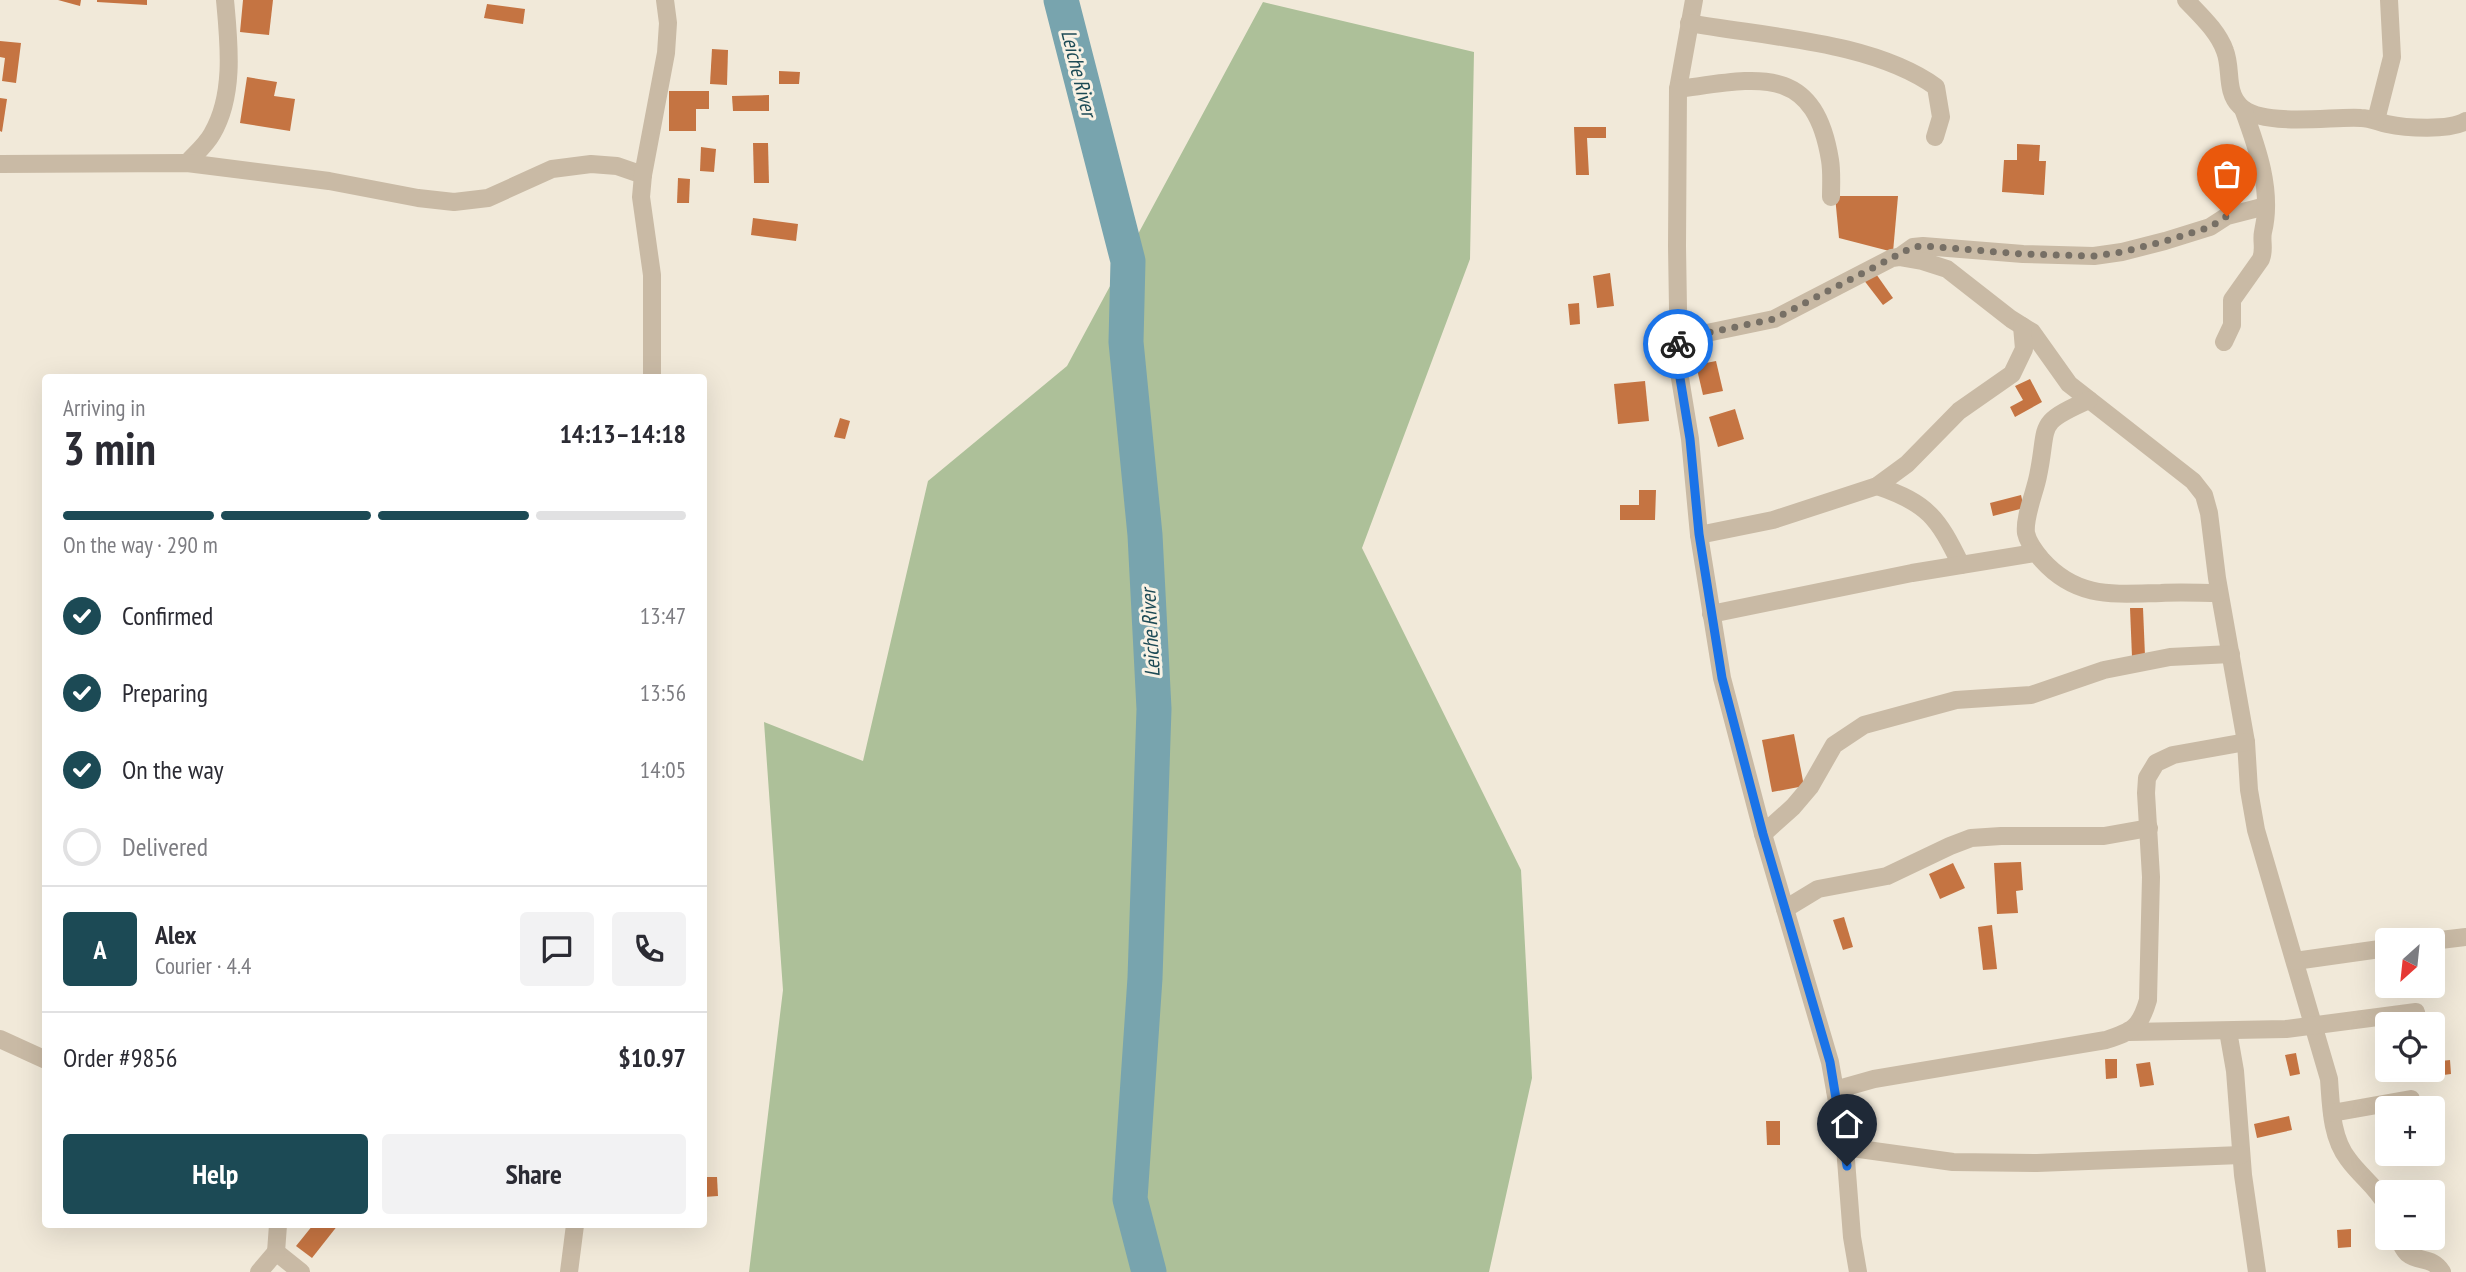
<!DOCTYPE html>
<meta charset="utf-8">
<style>
body{margin:0;font-family:"PT Sans Narrow",sans-serif;background:#f2f2f3;color:#2b2b33;height:100vh;display:flex;flex-direction:column;font-size:26px;white-space:nowrap}
*{box-sizing:border-box;margin:0}
p{font-size:23px;color:#7c7c81}
.icon{flex:none;width:38px;height:38px;fill:none;stroke:currentColor;stroke-width:2;stroke-linecap:round;stroke-linejoin:round}
.map{position:relative;flex:1;overflow:hidden}
.details{position:absolute;left:42px;top:374px;width:665px;height:854px;display:flex;flex-direction:column;background:#fff;border-radius:7px;box-shadow:0 7px 28px #0002}
.details>*{flex:none}
.needle{width:46px;rotate:207deg}
.buttons{position:absolute;left:2375px;top:928px;display:grid;gap:14px}
.buttons a{display:grid;place-items:center;width:70px;height:70px;border-radius:7px;background:#fff;box-shadow:0 7px 28px #0002;font-size:35px}
.pin{position:absolute;display:grid;place-items:center;width:60px;height:60px;color:#fff;margin:-72px -30px;border-radius:50% 50% 50% 0;rotate:-45deg;box-shadow:0 0 7px #0007}
.pin .icon{rotate:45deg}
.courier{position:absolute;display:grid;place-items:center;width:70px;height:70px;margin:-35px;border:5px solid #1a73e8;border-radius:50%;background:#fff;color:#222;box-shadow:0 2px 9px #0007}
.overview em{font-style:normal;font-weight:800}
.overview div{display:flex;flex-direction:column-reverse}
.overview{display:flex;align-items:center;justify-content:space-between;height:119px;padding:0 21px}
h1{font-size:46px;font-weight:800;line-height:52px}
.bar{display:grid;grid-template-columns:repeat(4,1fr);gap:10px 7px;align-content:center;height:84px;padding:0 21px}
.bar i{height:9px;border-radius:5px;background:#e1e1e2}
.bar .active{background:#1c4a55}
.bar p{grid-column:span 4}
.line{display:flex;align-items:center;gap:18px;padding:0 21px;border-top:2px solid #e1e1e2}
.line div{flex:1}
.round{display:grid;place-items:center;flex:none;width:74px;height:74px;border-radius:7px;background:#f2f2f3}
ol{padding:0 21px;list-style:none}
li{display:flex;align-items:center;gap:21px;height:77px}
li p{margin-inline-start:auto}
li .icon{padding:7px;border-radius:50%;background:#1c4a55;color:#fff;stroke-width:4}
li:last-child{color:#7c7c81}
li i{width:38px;height:38px;border:4px solid #e1e1e2;border-radius:50%}
.cta{display:flex;gap:14px;margin-top:auto;padding:14px 21px}
.cta a{flex:1;height:80px;border-radius:7px;background:#1c4a55;color:#fff;font-size:28px;font-weight:800;line-height:80px;text-align:center}
.cta a+a{background:#f2f2f3;color:#2b2b33}
.map>svg:first-child{display:block}
.green{fill:#adc099}
.lines{fill:none;stroke-linecap:round;stroke-linejoin:round}
.river{stroke:#78a4ae;stroke-width:35}
.building{fill:#c57442}
.street{stroke:#c9baa5;stroke-width:18}
.done{stroke:#766f65;stroke-width:7;stroke-dasharray:0 12.6}
.route{stroke:#1a73e8;stroke-width:9}
.labels{text-anchor:middle;dominant-baseline:central;stroke-width:6;stroke-linejoin:round;paint-order:stroke}
.water-label{font-size:21px;font-style:italic;fill:#1c4a55;stroke:#f9f2e5}
</style>
<div class="map">
<svg width="2466" height="1272" viewBox="0 0 2466 1272">
<rect width="100%" height="100%" fill="#f1e9d9"/>
<!-- green -->
<path class="green" d="M1263 2 1474 52 1470 259 1362 548 1521 870 1532 1078 1489 1272H749L783 990 764 722 863 761 928 481 1067 366Z"/>
<g class="lines">
<!-- river -->
<path class="river" d="M1061 0 1128 261 1126 342 1145 535 1154 709 1145 978 1130 1199 1149 1272"/>
</g>
<!-- building -->
<g class="building">
<path d="M58 0H81L80 6Z"/>
<path d="M97 0H147V5L97 2Z"/>
<path d="M243 0H273L269 35 240 32Z"/>
<path d="M487 4 525 9 523 24 484 18Z"/>
<path d="M0 41 21 43 16 83 2 81 5 58 0 57Z"/>
<path d="M712 49 728 50 727 85 710 84Z"/>
<path d="M779 71 800 72 799 84H779Z"/>
<path d="M247 77 277 82 274 96 295 99 290 131 240 123Z"/>
<path d="M669 91H709V109H696V131H669Z"/>
<path d="M769 95V111H733L732 96Z"/>
<path d="M0 98 7 99 2 132 0 131Z"/>
<path d="M1574 127H1606V138H1587L1589 175H1576Z"/>
<path d="M753 143H768L769 183H754Z"/>
<path d="M2017 144 2040 145 2039 161H2046L2044 195 2002 192 2004 160H2017Z"/>
<path d="M701 147 716 149 714 172 700 171Z"/>
<path d="M678 178 690 179 689 203H677Z"/>
<path d="M1835 196H1898L1893 252 1839 238Z"/>
<path d="M753 218 798 224 796 241 751 235Z"/>
<path d="M1874 271 1893 298 1883 305 1863 279Z"/>
<path d="M1610 273 1614 306 1597 308 1593 276Z"/>
<path d="M1579 303 1580 324 1570 325 1568 304Z"/>
<path d="M1716 361 1723 391 1703 395 1696 365Z"/>
<path d="M2030 379 2042 402 2015 417 2010 407 2023 400 2015 386Z"/>
<path d="M1645 381 1649 421 1618 424 1614 384Z"/>
<path d="M1735 409 1744 439 1718 447 1709 417Z"/>
<path d="M840 418 850 421 845 439 834 437Z"/>
<path d="M1639 490H1656L1655 520H1620V505H1639Z"/>
<path d="M2021 495 2024 508 1993 516 1990 503Z"/>
<path d="M2130 608H2143L2145 656 2132 657Z"/>
<path d="M1794 734 1804 786 1772 792 1762 740Z"/>
<path d="M2021 862 2023 890 2016 891 2018 913 1997 914 1994 863Z"/>
<path d="M1953 863 1965 888 1940 899 1929 874Z"/>
<path d="M1844 917 1853 947 1843 950 1833 920Z"/>
<path d="M1992 925 1997 969 1983 970 1978 927Z"/>
<path d="M2296 1053 2300 1074 2290 1076 2285 1055Z"/>
<path d="M2105 1059H2117V1078L2106 1079Z"/>
<path d="M2450 1060 2451 1074 2428 1077 2427 1069H2432V1062Z"/>
<path d="M2150 1062 2154 1085 2140 1087 2136 1064Z"/>
<path d="M2289 1116 2292 1130 2257 1138 2254 1124Z"/>
<path d="M1766 1121H1780V1145H1767Z"/>
<path d="M704 1177H717L718 1196 704 1197Z"/>
<path d="M313 1225H338L312 1258 296 1246Z"/>
<path d="M2351 1229V1247L2338 1248 2337 1230Z"/>
</g>
<g class="lines">
<!-- street -->
<g class="street">
<path d="M1694 0 1678 89 1677 246 1679 372 1690 439 1699 535 1722 678 1763 834 1830 1062 1845 1147 1852 1237 1858 1272"/>
<path d="M2186 0C2200 15 2218 31 2225 51 2232 69 2225 91 2240 106 2262 128 2332 116 2361 118 2370 118 2378 122 2387 124 2405 128 2450 131 2466 121"/>
<path d="M1689 23C1765 37 1872 41 1936 87L1941 117 1935 137"/>
<path d="M1678 89C1755 79 1814 61 1830 160 1832 172 1831 185 1831 197"/>
<path d="M2376 120 2392 57 2389 0"/>
<path d="M187 163C195 154 206 145 212 134 235 95 229 43 225 0"/>
<path d="M0 164 187 163 329 181 418 198 454 202 488 198 552 169 591 164 617 166 643 175"/>
<path d="M1899 257 1913 247 1923 246 2023 254 2094 256 2122 252 2165 241 2210 227 2227 216 2266 206"/>
<path d="M1678 339 1774 319 1892 258 1899 257 1922 261 1947 269 2011 319 2032 332 2069 384 2193 481 2204 495 2209 513 2217 578 2246 742 2249 790 2256 830 2329 1079C2331 1105 2331 1137 2348 1159 2361 1177 2375 1185 2387 1206"/>
<path d="M2224 342 2232 325V300L2261 259C2265 249 2261 241 2263 232 2273 191 2257 147 2243 109"/>
<path d="M652 378V275L641 197 643 175 666 53 668 23 665 0"/>
<path d="M2089 400C2034 424 2049 424 2038 476 2035 492 2024 517 2026 533 2028 543 2036 553 2042 560 2077 599 2114 594 2161 593 2180 592 2200 593 2219 593"/>
<path d="M1877 486C1928 503 1938 518 1961 565"/>
<path d="M1699 535 1773 520 1877 486 1907 464 1959 411 2012 374 2024 349 2022 326"/>
<path d="M1711 614 1912 573 2035 553"/>
<path d="M1763 834 1793 807 1810 787 1834 745 1864 725 1956 700 2031 695 2104 670 2170 657 2231 654"/>
<path d="M1785 909 1818 889 1887 876 1950 846 1971 838 2001 836H2104L2149 828"/>
<path d="M2432 941 2466 937"/>
<path d="M2295 961 2387 948"/>
<path d="M2228 1031 2235 1071 2243 1175 2257 1272"/>
<path d="M2129 1032 2286 1029 2416 1012"/>
<path d="M0 1039 46 1060"/>
<path d="M1835 1090 1874 1079 2106 1040C2133 1031 2140 1028 2148 1000L2151 877 2146 793 2147 778 2156 763 2173 755 2246 742"/>
<path d="M2332 1113 2411 1099"/>
<path d="M1845 1147 1953 1162 2037 1163 2241 1155"/>
<path d="M278 1225 276 1252 301 1272"/>
<path d="M2398 1237C2400 1242 2403 1249 2407 1253 2419 1263 2432 1256 2442 1272"/>
<path d="M259 1272 276 1252"/>
<path d="M569 1272 575 1225"/>
</g>
</g>
<g class="lines">
<!-- done -->
<path class="done" d="M1678 344V339L1774 319 1913 247 1923 246 2023 254 2094 256 2122 252 2165 241 2210 227 2227 216"/>
<!-- route -->
<path class="route" d="M1678 344 1679 372 1690 439 1699 534 1722 678 1763 834 1830 1062 1847 1166"/>
</g>
<g class="labels">
<!-- water labels -->
<g class="water-label">
<text transform="translate(1079 73) rotate(76)">Leiche River</text>
<text transform="translate(1150 633) rotate(-93)">Leiche River</text>
</g>
</g>
</svg>
<div class="buttons">
<a><svg class="needle" viewBox="-14 -14 28 28"><path d="M0-13l5 13h-10z" fill="#e53935"/><path d="M0 13l5-13h-10z" fill="#7c7c81"/></svg></a>
<a><svg class="icon" aria-label="locate" viewBox="0 0 24 24"><circle cx="12" cy="12" r="6"/><path d="M12 2v4M12 18v4M2 12h4M18 12h4"/></svg></a>
<a>+</a>
<a>−</a>
</div>
<div class="pin" style="left:2227px;top:216px;background:#ea580c"><svg class="icon" aria-label="bag" viewBox="0 0 24 24"><path d="M5 8h14l-1 12H6zM9 8a3 3 0 0 1 6 0"/></svg></div>
<div class="pin" style="left:1847px;top:1166px;background:#1f2937"><svg class="icon" aria-label="home" viewBox="0 0 24 24"><path d="M3 11l9-7 9 7M6 9v11h12V9"/></svg></div>
<div class="courier" style="left:1678px;top:344px"><svg class="icon" aria-label="bike" viewBox="0 0 24 24"><circle cx="6" cy="16" r="4"/><circle cx="18" cy="16" r="4"/><path d="M6 16l4-8h5l3 8M10 8l3 8H6M13 5h3"/></svg></div>
<section class="details">
<div class="overview"><div><h1>3 min</h1><p>Arriving in</p></div><em>14:13–14:18</em></div>
<div class="bar"><i class="active"></i><i class="active"></i><i class="active"></i><i></i><p>On the way · 290 m</p></div>
<ol>
<li><svg class="icon" aria-label="check" viewBox="0 0 24 24"><path d="M5 12l5 5 9-10"/></svg>Confirmed<p>13:47</p></li>
<li><svg class="icon" aria-label="check" viewBox="0 0 24 24"><path d="M5 12l5 5 9-10"/></svg>Preparing<p>13:56</p></li>
<li><svg class="icon" aria-label="check" viewBox="0 0 24 24"><path d="M5 12l5 5 9-10"/></svg>On the way<p>14:05</p></li>
<li><i></i>Delivered</li>
</ol>
<div class="line" style="height:126px"><b class="round" style="background:#1c4a55;color:#fff">A</b><div><b>Alex</b><p>Courier · 4.4</p></div><a class="round"><svg class="icon" aria-label="chat" viewBox="0 0 24 24"><path d="M4 5h16v11H9l-5 4z"/></svg></a><a class="round"><svg class="icon" aria-label="phone" viewBox="0 0 24 24"><path d="M5 4h4l2 5-3 2q2 4 5 5l2-3 5 2v4C11 20 4 13 5 4z"/></svg></a></div>
<div class="line" style="height:91px"><div>Order #9856</div><b>$10.97</b></div>
<div class="cta"><a>Help</a><a>Share</a></div>
</section>
</div>
